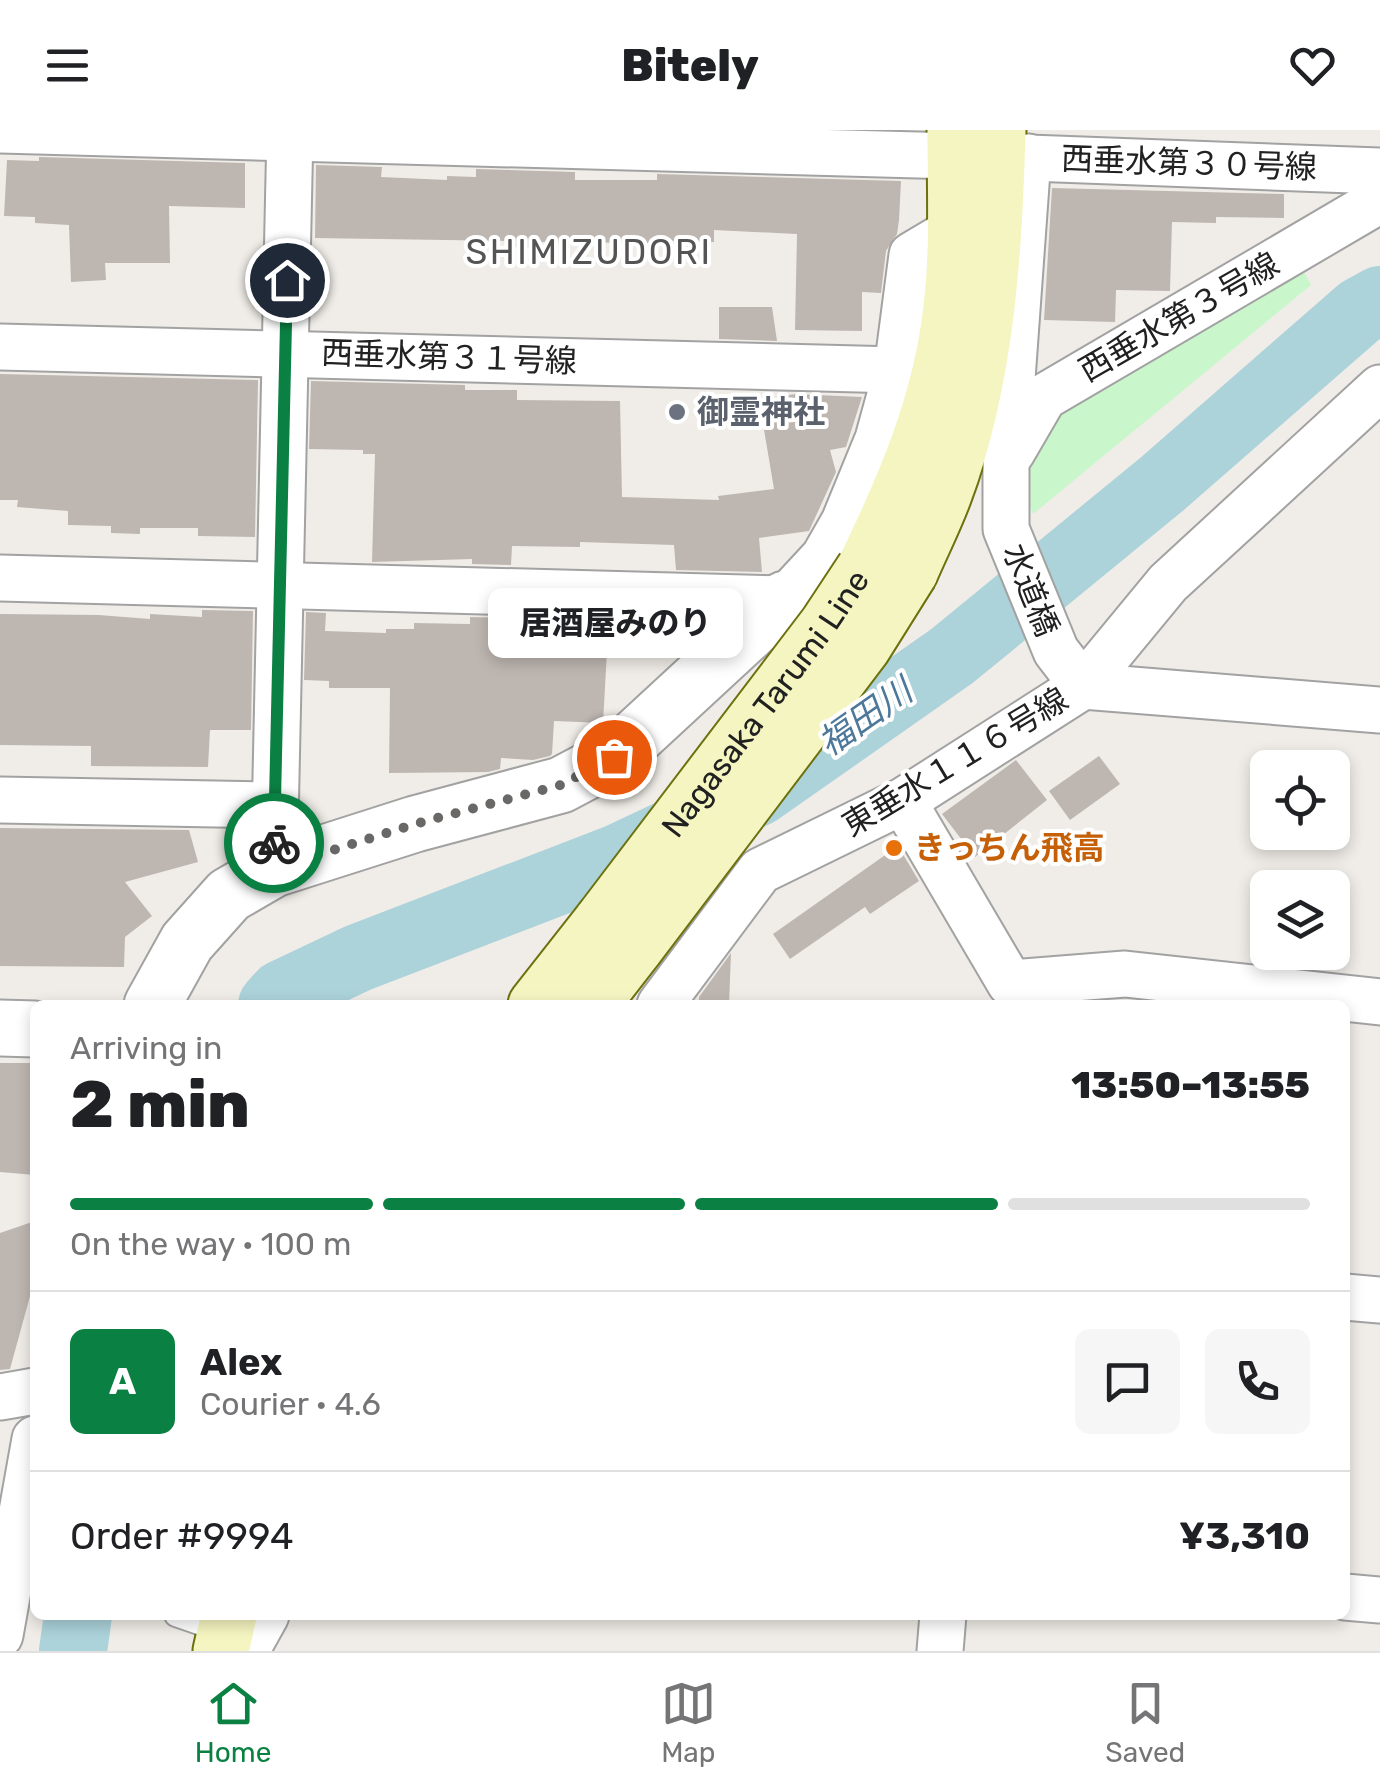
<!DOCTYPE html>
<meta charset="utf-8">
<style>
body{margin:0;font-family:Rubik,"Noto Sans JP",sans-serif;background:#f6f6f6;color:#202124;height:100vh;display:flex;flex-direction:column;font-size:38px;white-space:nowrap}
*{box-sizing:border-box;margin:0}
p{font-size:32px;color:#757577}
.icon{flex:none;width:55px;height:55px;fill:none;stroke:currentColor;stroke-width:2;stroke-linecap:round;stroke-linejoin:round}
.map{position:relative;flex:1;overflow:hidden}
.side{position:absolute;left:30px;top:870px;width:1320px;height:620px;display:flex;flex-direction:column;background:#fff;border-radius:15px;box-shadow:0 5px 15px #0003}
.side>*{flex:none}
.controls{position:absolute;left:1250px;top:620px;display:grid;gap:20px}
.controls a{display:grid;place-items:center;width:100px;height:100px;border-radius:15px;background:#fff;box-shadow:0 5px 15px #0003;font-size:50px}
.pin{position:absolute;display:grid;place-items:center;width:85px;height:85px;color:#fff;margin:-42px;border:5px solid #fff;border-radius:50%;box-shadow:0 2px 10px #0007}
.courier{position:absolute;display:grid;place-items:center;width:100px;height:100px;margin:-50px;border:8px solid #0b8043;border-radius:50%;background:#fff;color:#222;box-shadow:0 2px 12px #0007}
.bubble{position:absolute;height:70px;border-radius:15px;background:#fff;box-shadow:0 5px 15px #0003;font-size:32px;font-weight:800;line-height:70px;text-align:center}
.head em{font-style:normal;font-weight:800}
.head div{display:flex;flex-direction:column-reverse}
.head{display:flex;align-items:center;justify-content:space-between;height:170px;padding:0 40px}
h1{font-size:65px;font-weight:800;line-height:75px}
.bar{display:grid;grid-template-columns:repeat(4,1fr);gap:15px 10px;align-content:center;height:120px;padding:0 40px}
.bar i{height:12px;border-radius:8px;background:#e0e0e0}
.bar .on{background:#0b8043}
.bar p{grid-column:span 4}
.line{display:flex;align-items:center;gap:25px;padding:0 40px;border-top:2px solid #e0e0e0}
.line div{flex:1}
.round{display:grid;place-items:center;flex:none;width:105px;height:105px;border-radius:15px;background:#f6f6f6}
header{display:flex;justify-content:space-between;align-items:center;height:130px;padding:0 40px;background:#fff;font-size:45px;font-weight:800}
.tabs{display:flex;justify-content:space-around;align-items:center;height:140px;border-top:2px solid #e0e0e0;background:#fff;font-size:28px;color:#757577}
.tabs a{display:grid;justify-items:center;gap:5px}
.tabs .on{color:#0b8043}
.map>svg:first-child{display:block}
.park{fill:#caf6cb}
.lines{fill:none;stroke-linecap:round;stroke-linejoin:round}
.river{stroke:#acd2da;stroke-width:68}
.building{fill:#beb6b1}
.service-casing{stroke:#a2a2a2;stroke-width:26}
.minor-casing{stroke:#a2a2a2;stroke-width:49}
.tertiary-casing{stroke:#a2a2a2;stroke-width:59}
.secondary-casing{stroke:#6c710e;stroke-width:59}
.service{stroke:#fff;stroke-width:22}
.minor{stroke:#fff;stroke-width:45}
.tertiary{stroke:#fff;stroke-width:55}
.secondary{stroke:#f5f5c1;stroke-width:55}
.secondary-bridge-casing{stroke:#6c710e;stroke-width:59;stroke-linecap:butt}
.secondary-bridge{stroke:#f5f5c1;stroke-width:55}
.done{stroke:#696867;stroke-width:10;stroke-dasharray:0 18}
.route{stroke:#0b8043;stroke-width:12}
.worship-dot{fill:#6b7280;stroke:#fff;stroke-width:4}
.food-dot{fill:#e8710a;stroke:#fff;stroke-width:4}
.labels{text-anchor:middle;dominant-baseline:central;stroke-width:8;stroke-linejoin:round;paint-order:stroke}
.street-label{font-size:32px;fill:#212121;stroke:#fff}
.worship-label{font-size:32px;font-weight:bold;fill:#5b616d;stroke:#fff;text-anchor:start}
.food-label{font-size:32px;font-weight:bold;fill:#c56008;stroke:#fff;text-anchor:start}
.neighbourhood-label{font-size:35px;letter-spacing:2.5px;fill:#545454;stroke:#fff}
.water-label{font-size:35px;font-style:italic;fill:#4d789a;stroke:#fff}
</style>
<header><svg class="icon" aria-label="menu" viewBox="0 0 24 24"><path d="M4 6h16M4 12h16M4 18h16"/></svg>Bitely<svg class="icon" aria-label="heart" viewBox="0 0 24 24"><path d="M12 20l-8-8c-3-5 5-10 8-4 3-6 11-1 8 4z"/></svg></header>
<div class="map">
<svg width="1380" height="1521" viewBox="0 0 1380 1521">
<rect width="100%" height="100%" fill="#f0ede8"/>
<!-- park -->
<path class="park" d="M1303 140 1311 155 1033 384 1022 357 1042 292Z"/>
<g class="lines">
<!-- river -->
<g class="river">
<path d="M272 875 282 864 358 828 618 728 758 662 952 526 1162 354 1360 181 1380 170"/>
<path d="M73 1521 78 1485"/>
</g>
</g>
<!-- building -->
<g class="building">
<path d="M39 27 245 33V78L169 76 170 133H105L106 150 71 152 69 95 35 93V87L4 86 7 30 39 31Z"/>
<path d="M316 35 382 37 381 47 447 50V46L476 47V39L575 42V50H657V44L901 51 899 90 897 104 886 121 881 163 862 162V201L795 200 797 104 714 100V112L650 110V113L541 112V118L511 117 512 111 315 108Z"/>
<path d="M1052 58 1284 64V88L1216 87V93L1172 92 1170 161 1116 160 1115 192 1044 190Z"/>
<path d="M719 177H772L777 211 719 209Z"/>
<path d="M0 244 258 250 255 407 198 406V398H140V404L111 403V396L68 395V381L17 377 18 370H0Z"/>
<path d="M311 251 465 255V260H517V270L620 271 622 367 719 370 718 366 774 359 759 270 795 264 862 267 846 317 830 320 836 342 809 401 759 408 762 442 676 440 674 415 580 412V417L512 416 511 435 472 434V429L372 432 375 324H363V320L309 319Z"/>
<path d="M202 480 253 481 251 600H210L208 637 91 636V616L0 615V484L99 485 150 489V484L202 487Z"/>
<path d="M306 482 326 483 325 501 386 503V499H414V493L470 494V487L692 493V513L682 521H607L603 593 554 591 552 624 550 626 533 630 501 628 500 639 488 642 389 643 390 558H329V551L304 550Z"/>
<path d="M1099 626 1120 654 1070 690 1049 661Z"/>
<path d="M1016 630 1047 670 975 727 942 684Z"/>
<path d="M0 698 189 700 198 732 125 752 152 786 125 807 124 837 0 836Z"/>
<path d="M898 716 919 751 870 784 865 777 790 829 773 804Z"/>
<path d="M731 823 729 875H699V867Z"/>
<path d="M0 933H35V1045L0 1042Z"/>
<path d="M35 1091V1148L10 1239 0 1240V1103Z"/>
</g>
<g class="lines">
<!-- service casing -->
<g class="service-casing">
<path id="service" d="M176 1485 225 1502"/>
</g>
<!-- minor casing -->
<g class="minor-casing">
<g id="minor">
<path d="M0 0 955 26"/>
<path d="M1000 27 1380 41"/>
<path d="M1028 27 1006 332V399L1056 521 1083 556 1380 580"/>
<path d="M0 217 897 240"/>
<path d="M1012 322 1044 267 1380 70"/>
<path d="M0 448 785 469 824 427 844 392 878 309 897 240 912 125 954 100"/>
<path d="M0 670 275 675"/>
<path d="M903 671 1010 853 1125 844 1380 872"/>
<path d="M274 739 290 0"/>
<path d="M660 875 760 741 903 671 1083 556 1168 453 1380 258"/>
<path d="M1345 1167 1380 1170"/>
<path d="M0 1267 35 1261"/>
<path d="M1345 1467 1380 1470"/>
<path d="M0 1505 35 1309"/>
<path d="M246 1521 266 1485"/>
<path d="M940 1521 943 1485"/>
</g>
</g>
<!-- tertiary casing -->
<g class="tertiary-casing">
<g id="tertiary">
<path d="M152 875 187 812 229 765 274 739 415 694 561 655 614 627 785 469"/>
<path d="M0 898 35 899"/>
</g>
</g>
<!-- secondary casing -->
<g class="secondary-casing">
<g id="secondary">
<path d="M864 439C905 355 941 271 951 177 958 119 955 58 955 0"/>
<path d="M910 442C921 416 934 391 944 364 987 250 995 121 998 0"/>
<path d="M536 875 602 791"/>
<path d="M591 875 636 817"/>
<path d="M221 1521 229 1485"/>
</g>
</g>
<!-- service -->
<use href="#service" class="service"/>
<!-- minor -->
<use href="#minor" class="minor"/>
<!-- tertiary -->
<use href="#tertiary" class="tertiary"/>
<!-- secondary -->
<use href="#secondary" class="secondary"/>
<!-- secondary-bridge casing -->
<g class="secondary-bridge-casing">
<g id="secondary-bridge">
<path id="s1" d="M602 791 827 495 864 439"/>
<path d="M636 817 863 517 910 442"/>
</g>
</g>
<!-- secondary-bridge -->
<use href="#secondary-bridge" class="secondary-bridge"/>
</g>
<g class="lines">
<!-- done -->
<path class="done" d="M274 713V739L415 694 561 655 614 627"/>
<!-- route -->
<path class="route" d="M274 713 287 150"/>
</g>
<!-- markers -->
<circle class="worship-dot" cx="677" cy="282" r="10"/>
<circle class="food-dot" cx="894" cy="718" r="10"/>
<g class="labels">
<!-- street labels -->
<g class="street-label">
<text transform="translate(1189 33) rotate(2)">西垂水第３０号線</text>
<text transform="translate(1179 187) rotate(-30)">西垂水第３号線</text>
<text transform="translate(449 227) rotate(2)">西垂水第３１号線</text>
<text transform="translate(1031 460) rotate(68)">水道橋</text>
<text stroke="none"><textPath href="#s1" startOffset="272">Nagasaka Tarumi Line</textPath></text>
<text transform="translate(955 632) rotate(-31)">東垂水１１６号線</text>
</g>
<!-- worship labels -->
<g class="worship-label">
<text x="697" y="282">御霊神社</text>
</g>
<!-- food labels -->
<g class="food-label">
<text x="914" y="718">きっちん飛高</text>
</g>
<!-- neighbourhood labels -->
<g class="neighbourhood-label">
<text x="589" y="122">SHIMIZUDORI</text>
</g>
<!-- water labels -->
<g class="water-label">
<text transform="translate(865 587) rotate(-35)">福田川</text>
</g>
</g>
</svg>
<div class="controls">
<a><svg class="icon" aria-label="locate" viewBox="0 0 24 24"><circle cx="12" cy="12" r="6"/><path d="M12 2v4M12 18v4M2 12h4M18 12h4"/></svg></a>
<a><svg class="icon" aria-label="layers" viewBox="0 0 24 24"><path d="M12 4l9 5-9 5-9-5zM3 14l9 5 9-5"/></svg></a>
</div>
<div class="pin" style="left:614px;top:627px;background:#ea580c"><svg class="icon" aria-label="bag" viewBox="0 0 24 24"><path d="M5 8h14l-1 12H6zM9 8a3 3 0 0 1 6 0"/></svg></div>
<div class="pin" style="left:287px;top:150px;background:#1f2937"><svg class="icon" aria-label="home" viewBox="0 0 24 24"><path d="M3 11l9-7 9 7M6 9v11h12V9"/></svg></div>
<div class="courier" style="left:274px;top:713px"><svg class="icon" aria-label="bike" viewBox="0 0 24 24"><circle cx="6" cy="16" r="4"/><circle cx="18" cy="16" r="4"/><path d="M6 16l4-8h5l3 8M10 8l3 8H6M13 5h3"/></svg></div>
<div class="bubble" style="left:488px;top:458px;width:255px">居酒屋みのり</div>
<section class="side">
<div class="head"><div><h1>2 min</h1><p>Arriving in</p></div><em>13:50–13:55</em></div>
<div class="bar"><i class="on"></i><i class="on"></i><i class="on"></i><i></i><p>On the way · 100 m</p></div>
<div class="line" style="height:180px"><b class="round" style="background:#0b8043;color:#fff">A</b><div><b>Alex</b><p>Courier · 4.6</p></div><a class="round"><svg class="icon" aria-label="chat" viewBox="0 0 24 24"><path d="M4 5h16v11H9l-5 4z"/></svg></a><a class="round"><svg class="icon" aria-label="phone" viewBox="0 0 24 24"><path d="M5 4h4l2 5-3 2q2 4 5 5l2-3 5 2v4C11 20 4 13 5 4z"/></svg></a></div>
<div class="line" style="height:130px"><div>Order #9994</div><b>¥3,310</b></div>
</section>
</div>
<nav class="tabs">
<a class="on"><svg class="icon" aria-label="home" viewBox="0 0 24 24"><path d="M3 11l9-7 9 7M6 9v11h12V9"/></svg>Home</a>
<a><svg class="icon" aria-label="map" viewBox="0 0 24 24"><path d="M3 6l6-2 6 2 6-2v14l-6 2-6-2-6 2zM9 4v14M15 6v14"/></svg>Map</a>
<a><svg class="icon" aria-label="saved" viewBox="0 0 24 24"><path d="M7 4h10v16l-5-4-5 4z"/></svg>Saved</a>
</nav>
